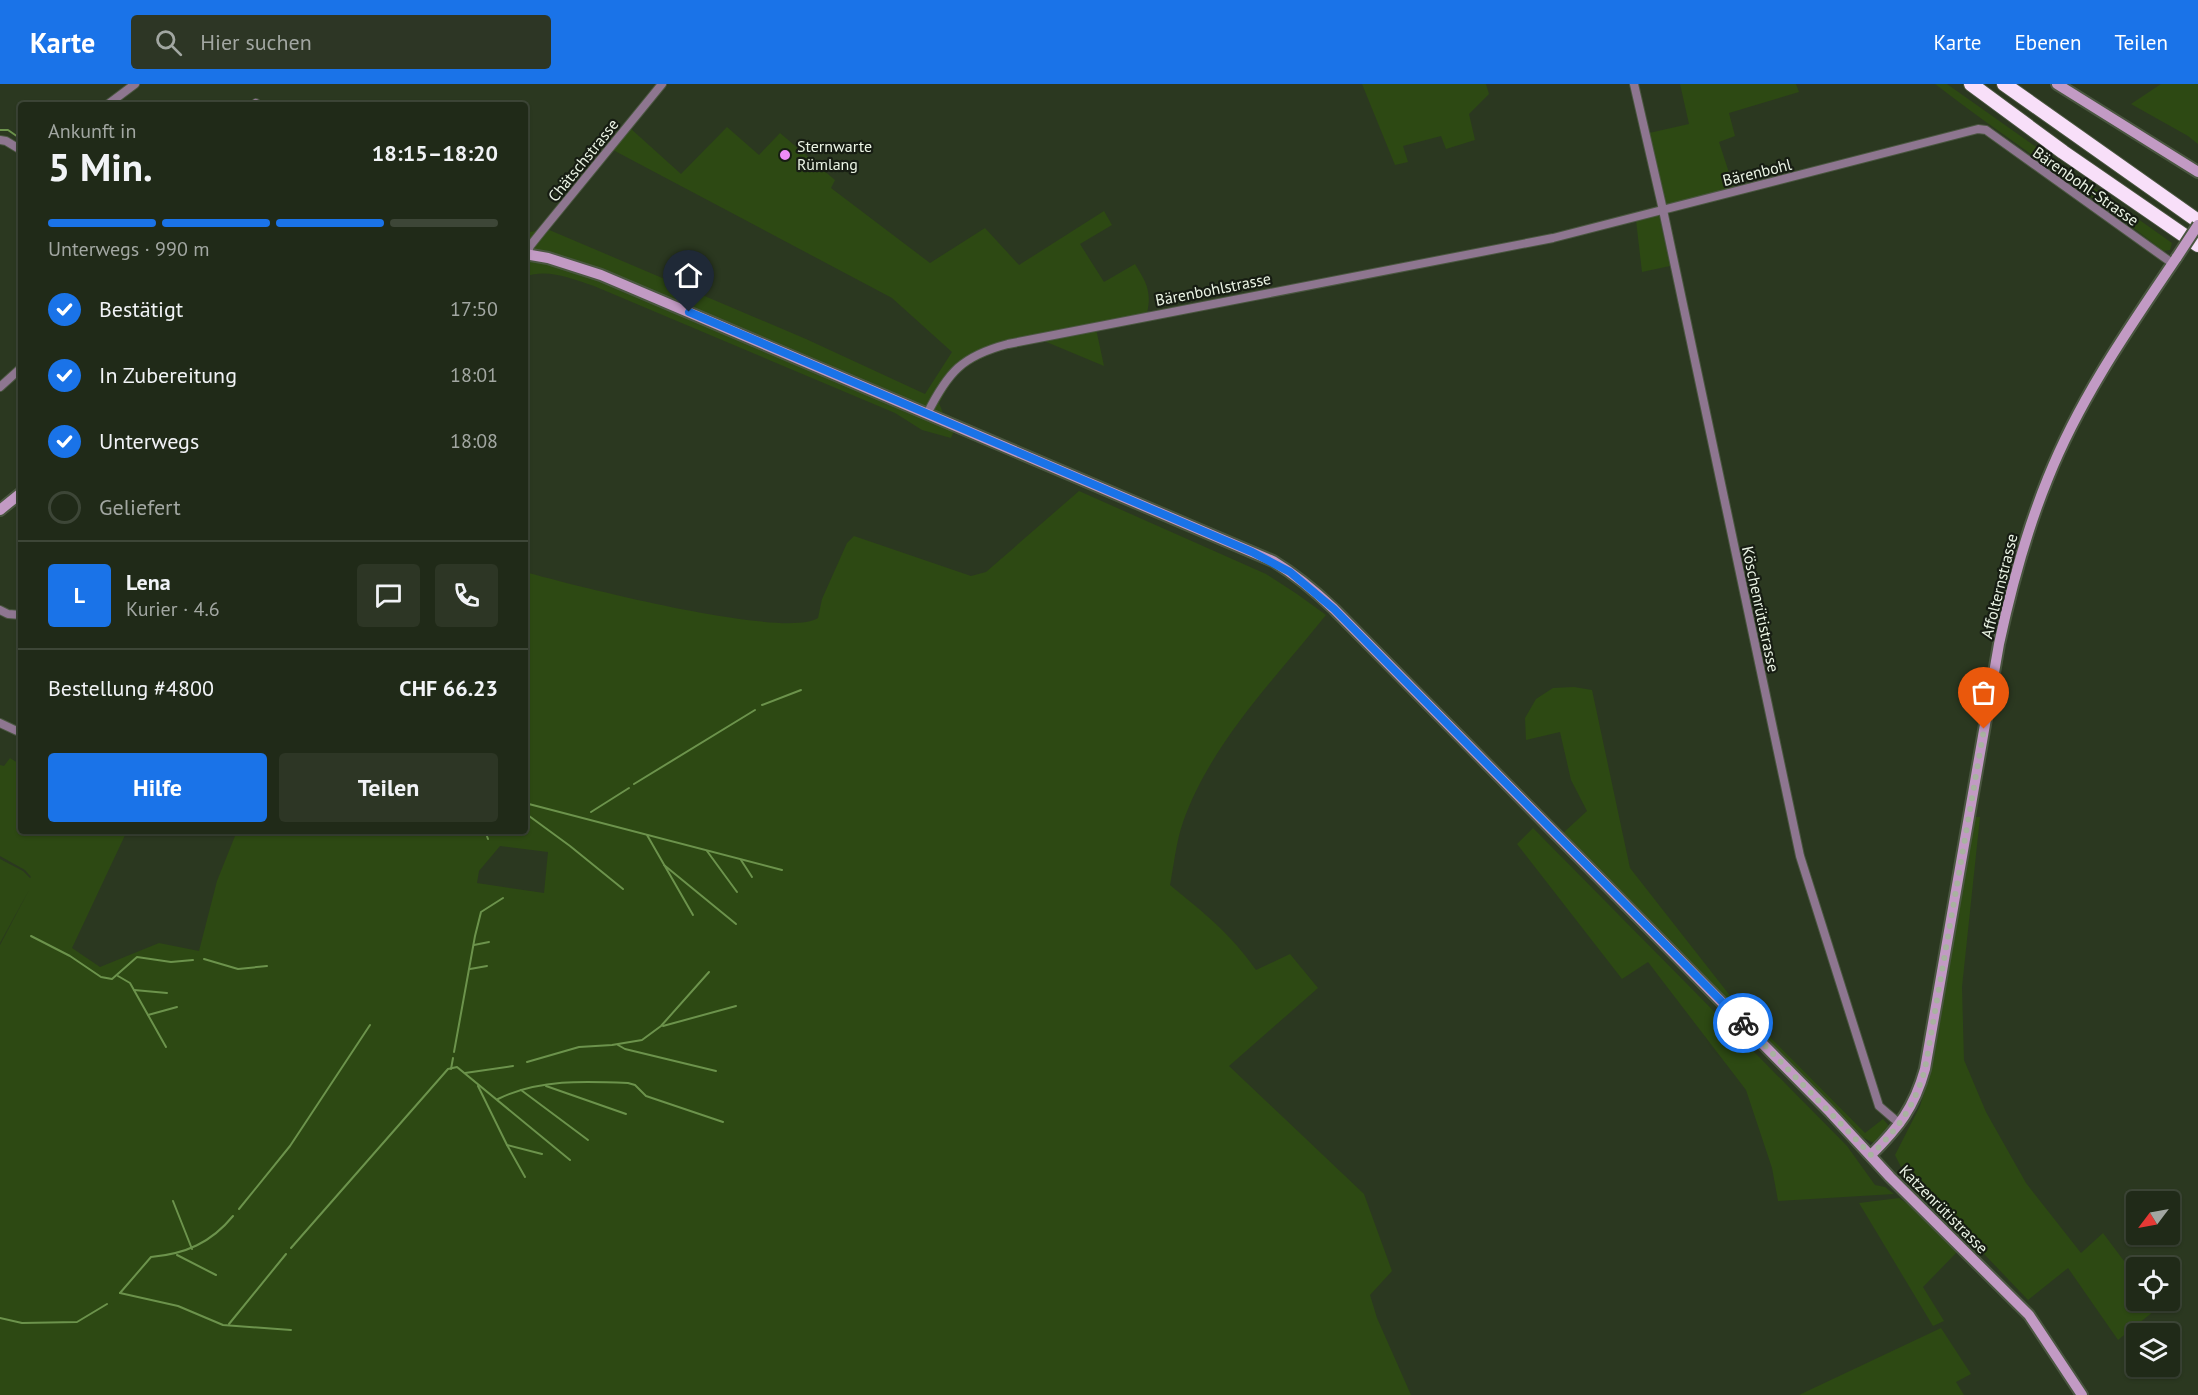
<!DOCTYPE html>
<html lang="de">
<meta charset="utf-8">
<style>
body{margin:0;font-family:"PT Sans",sans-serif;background:#2d3625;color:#f1f3f6;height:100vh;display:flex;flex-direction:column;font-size:22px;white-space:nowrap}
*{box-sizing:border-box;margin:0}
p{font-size:20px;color:#a2a7a2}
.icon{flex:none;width:33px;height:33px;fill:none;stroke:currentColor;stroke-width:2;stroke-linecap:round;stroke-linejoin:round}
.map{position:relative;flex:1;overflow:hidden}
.sheet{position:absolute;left:18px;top:18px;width:510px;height:732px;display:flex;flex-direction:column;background:#202a18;border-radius:6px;box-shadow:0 2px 4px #0004,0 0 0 2px #3d4637}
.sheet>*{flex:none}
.needle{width:39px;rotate:238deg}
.fabs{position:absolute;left:2126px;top:1107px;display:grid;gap:12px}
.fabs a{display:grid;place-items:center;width:54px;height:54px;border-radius:6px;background:#202a18;box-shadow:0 2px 4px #0004,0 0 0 2px #3d4637;font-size:30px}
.pin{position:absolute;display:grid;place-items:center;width:51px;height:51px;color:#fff;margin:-62px -26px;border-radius:50% 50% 50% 0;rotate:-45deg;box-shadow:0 0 6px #0007}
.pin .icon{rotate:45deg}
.courier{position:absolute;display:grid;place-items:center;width:60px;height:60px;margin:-30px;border:4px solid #1a73e8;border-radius:50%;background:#fff;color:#222;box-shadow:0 2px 8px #0007}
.head em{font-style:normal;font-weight:800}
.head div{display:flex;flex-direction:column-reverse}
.head{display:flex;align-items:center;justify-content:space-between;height:102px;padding:0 30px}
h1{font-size:39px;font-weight:800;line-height:45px}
.bar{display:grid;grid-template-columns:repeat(4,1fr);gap:9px 6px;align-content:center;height:72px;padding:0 30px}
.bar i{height:8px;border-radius:4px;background:#3d4637}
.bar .current{background:#1a73e8}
.bar p{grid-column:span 4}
.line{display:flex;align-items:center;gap:15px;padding:0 30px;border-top:2px solid #3d4637}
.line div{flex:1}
.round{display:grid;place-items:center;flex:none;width:63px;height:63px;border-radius:6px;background:#2d3625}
ol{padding:0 30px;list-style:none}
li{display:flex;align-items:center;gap:18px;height:66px}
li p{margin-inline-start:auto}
li .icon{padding:6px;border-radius:50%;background:#1a73e8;color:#fff;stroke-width:4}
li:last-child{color:#a2a7a2}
li i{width:33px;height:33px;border:3px solid #3d4637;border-radius:50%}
.cta{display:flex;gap:12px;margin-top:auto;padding:12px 30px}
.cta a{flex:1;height:69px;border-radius:6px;background:#1a73e8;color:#fff;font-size:24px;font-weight:800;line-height:69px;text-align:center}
.cta a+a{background:#2d3625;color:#f1f3f6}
header{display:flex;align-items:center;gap:36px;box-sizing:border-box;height:84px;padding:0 30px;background:#1a73e8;color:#fff}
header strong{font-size:28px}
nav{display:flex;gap:33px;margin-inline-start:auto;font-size:21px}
.search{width:420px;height:54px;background:#2d3625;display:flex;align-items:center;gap:15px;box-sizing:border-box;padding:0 21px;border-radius:6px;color:#a2a7a2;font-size:22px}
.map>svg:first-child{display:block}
.green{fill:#2d4913;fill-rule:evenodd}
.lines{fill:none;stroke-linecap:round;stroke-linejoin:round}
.stream{stroke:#6c934c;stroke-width:2}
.street-casing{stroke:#4a5640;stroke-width:10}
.secondary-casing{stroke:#4a5640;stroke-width:14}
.highway-casing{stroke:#4a5640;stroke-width:16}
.street{stroke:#8e7690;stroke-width:8}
.secondary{stroke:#c29ac4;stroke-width:10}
.highway{stroke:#f8dff9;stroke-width:14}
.secondary-bridge-casing{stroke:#4a5640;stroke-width:14;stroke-linecap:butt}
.secondary-bridge{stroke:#c29ac4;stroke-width:10}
.done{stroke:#a8b2a0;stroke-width:6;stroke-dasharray:0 10.8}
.route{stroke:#1a73e8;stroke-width:8}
.poi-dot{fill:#ef8bf7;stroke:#171d13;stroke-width:2}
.labels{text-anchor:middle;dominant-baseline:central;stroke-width:4.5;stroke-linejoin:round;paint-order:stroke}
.poi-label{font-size:16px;fill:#ebf4e5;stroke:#171d13;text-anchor:start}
.street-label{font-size:16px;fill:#ebf4e5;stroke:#171d13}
</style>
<header>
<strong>Karte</strong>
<div class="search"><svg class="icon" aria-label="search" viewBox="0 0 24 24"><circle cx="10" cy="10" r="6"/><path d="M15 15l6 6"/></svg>Hier suchen</div>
<nav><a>Karte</a><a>Ebenen</a><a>Teilen</a></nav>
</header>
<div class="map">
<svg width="2198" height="1311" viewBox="0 0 2198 1311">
<rect width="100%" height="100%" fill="#2b3820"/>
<!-- green -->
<g class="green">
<path d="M1362 0H1486L1489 10 1469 30 1475 56 1446 65 1441 52 1403 62 1408 78 1395 81Z"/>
<path d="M1680 0H1796L1799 8 1729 29 1735 52 1719 58 1734 104 1665 121 1649 49 1689 40Z"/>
<path d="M1935 0H1947L2172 159 2170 166 2163 167C2089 108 2010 58 1935 0Z"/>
<path d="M2161 0H2198V60L2188 52 2131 20Z"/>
<path d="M727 43 759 71 780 49 835 96 831 104 930 179 985 144 1019 181 1104 127 1112 141 1080 160 1104 198 1135 180C1146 198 1152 207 1147 229L1095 240 1104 282 1044 257 992 269 969 281 954 293 939 319 943 329 959 336 951 354 922 346 895 329 594 202C572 195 547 184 525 193V149L547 145 806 255 925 310 952 268 892 214 613 66 630 44 681 90Z"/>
<path d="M1659 131 1670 182 1642 188 1636 136Z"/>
<path d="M1079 407 1266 490 1297 510 1326 531C1274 596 1211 659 1183 738 1176 758 1174 781 1170 801 1204 829 1231 850 1256 886L1290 870 1318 904 1229 982 1364 1110 1392 1187 1370 1211 1377 1234 1411 1311H0V861L29 806 0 859V775L23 787 30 794 31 793 25 786 0 772V681L4 682 10 674 21 681V747H127L72 864 100 883 159 859 199 867 217 797 237 747H525V488C572 501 785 556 818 534L822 515 847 459 854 452 971 492 986 488ZM500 762 548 768 544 809 477 799 479 787Z"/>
<path d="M1574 603 1592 606 1630 784 1735 918 1865 1049 1883 1035 1889 1042 1887 1050 1874 1059 1859 1052 1562 750 1587 727 1571 696 1560 648 1526 656 1525 634 1536 615 1553 604Z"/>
<path d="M1974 733H1980L1962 903 1964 976 1986 1028 2026 1099 2081 1169 2103 1149 2136 1193V1216L2154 1217 2159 1223 2118 1256 2068 1184 2028 1216 1901 1083 1895 1071 1920 1022 1934 974Z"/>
<path d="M1533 744 1847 1062 1875 1101 1885 1103 1894 1110 1778 1117 1772 1084 1746 1006 1648 878 1622 895 1517 760Z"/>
<path d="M1899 1114 1918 1127 1957 1168 1923 1203 1944 1237 1933 1242 1859 1119Z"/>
<path d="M1941 1244 1971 1290 1956 1298 1964 1311H1799Z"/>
</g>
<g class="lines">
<!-- stream -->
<g class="stream">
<path d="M0 46H8L21 55"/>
<path d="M762 621 801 606"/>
<path d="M634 700 755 626"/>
<path d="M525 719 782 786"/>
<path d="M591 728 629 704"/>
<path d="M525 729 570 762 623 805"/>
<path d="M485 747 488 755"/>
<path d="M647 751 693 831"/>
<path d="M707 767 737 808"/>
<path d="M741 776 752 793"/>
<path d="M664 781 736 840"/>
<path d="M31 852 70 872 101 893 112 895 137 873 171 878 193 876"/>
<path d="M474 861 489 858"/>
<path d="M204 875 238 885 267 882"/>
<path d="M470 885 487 882"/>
<path d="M118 892 130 899 166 963"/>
<path d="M134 906 167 909"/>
<path d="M148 931 177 923"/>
<path d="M663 942 736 922"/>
<path d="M618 961 625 965 716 987"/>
<path d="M454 968 475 852 481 828 503 814"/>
<path d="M527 978 579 963 612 961 642 956 661 942 709 888"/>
<path d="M451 985 453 974"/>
<path d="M465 989 513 982"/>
<path d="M478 1002 507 1061 525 1093"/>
<path d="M546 1002 626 1030"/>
<path d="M521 1006 588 1056"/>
<path d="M498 1015C538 995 585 997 628 999L635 1001 646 1012 723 1038"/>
<path d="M507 1061 542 1070"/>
<path d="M173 1117 192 1165"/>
<path d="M239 1125 290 1062 370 941"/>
<path d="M291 1164 448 985 457 983 570 1076"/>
<path d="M177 1171 216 1191"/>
<path d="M120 1209 178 1222 223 1241 291 1246"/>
<path d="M120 1209 151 1173C185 1170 211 1159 233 1132"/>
<path d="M0 1234 22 1239 77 1238 107 1220"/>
<path d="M229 1240 286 1170"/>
</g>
<!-- street casing -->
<g class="street-casing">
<g id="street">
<path d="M1634 0 1663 126 1800 772 1879 1022 1900 1040"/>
<path d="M107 21 135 0"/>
<path d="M255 21 256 19"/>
<path d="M0 56 6 57 21 66"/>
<path d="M527 170 530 162 542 147 662 0"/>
<path d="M0 303 21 284"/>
<path d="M927 330C948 288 962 272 1008 260L1553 154 1978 45 1986 46 2172 179"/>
<path d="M0 526 8 530 21 531"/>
<path d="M0 639 17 647H21"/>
</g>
</g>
<!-- secondary casing -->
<g class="secondary-casing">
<g id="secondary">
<path d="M2057 0 2198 88"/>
<path d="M525 170 548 174 601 191 1273 477C1296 491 1315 507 1334 525L1830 1028 1890 1093 2029 1231 2082 1311"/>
<path d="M0 426 21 409"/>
<path d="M1871 1071C1899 1043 1914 1024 1925 985L1999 560C2011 504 2026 448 2048 394 2080 314 2129 244 2177 173"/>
</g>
</g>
<!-- highway casing -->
<g class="highway-casing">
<g id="highway">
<path d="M1971 0 2063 68 2198 161"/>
<path d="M2004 0 2198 137"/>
</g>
</g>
<!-- street -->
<use href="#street" class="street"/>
<!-- secondary -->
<use href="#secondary" class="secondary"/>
<!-- highway -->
<use href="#highway" class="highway"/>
<!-- secondary-bridge casing -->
<g class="secondary-bridge-casing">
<path id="secondary-bridge" d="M2177 173 2198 141"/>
</g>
<!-- secondary-bridge -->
<use href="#secondary-bridge" class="secondary-bridge"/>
</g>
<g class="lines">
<!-- done -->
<path class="done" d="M1743 939 1871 1071C1899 1043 1914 1024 1925 985L1984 645"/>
<!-- route -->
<path class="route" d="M689 228 1252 468 1290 488 1334 525 1743 939"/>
</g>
<!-- markers -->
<circle class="poi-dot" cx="785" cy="71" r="6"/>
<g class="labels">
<!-- poi labels -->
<g class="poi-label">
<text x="797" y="62">Sternwarte<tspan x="797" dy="18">Rümlang</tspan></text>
</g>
<!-- street labels -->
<g class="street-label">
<text transform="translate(583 76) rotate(-51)">Chätschstrasse</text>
<text transform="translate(1757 88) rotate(-14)">Bärenbohl</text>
<text transform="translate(2086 102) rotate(35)">Bärenbohl-Strasse</text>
<text transform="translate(1213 205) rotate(-11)">Bärenbohlstrasse</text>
<text transform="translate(1999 502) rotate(-76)">Affolternstrasse</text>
<text transform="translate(1761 525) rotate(78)">Köschenrütistrasse</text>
<text transform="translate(1944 1125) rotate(45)">Katzenrütistrasse</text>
</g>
</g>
</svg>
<div class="fabs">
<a><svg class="needle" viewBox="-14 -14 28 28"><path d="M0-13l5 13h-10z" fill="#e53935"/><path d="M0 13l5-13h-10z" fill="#a2a7a2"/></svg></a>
<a><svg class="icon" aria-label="locate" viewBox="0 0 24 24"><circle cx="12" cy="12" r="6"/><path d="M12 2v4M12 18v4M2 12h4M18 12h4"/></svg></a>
<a><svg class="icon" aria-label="layers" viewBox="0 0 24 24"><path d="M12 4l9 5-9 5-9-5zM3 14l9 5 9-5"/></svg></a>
</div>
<div class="pin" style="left:1984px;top:645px;background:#ea580c"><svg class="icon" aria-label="bag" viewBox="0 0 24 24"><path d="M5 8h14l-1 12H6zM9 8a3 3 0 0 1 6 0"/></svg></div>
<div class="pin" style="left:689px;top:228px;background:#1f2937"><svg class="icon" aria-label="home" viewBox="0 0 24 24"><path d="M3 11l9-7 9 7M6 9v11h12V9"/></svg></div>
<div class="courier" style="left:1743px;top:939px"><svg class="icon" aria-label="bike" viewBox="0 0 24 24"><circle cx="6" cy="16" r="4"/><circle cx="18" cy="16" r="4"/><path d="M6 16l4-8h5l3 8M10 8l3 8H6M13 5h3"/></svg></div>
<section class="sheet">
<div class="head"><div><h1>5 Min.</h1><p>Ankunft in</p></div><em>18:15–18:20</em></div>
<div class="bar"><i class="current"></i><i class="current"></i><i class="current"></i><i></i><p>Unterwegs · 990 m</p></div>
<ol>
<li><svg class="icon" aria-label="check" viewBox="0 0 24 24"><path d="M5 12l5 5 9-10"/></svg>Bestätigt<p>17:50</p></li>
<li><svg class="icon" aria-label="check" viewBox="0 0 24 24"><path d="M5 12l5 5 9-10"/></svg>In Zubereitung<p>18:01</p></li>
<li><svg class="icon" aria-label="check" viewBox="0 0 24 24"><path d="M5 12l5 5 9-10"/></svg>Unterwegs<p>18:08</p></li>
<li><i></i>Geliefert</li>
</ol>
<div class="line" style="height:108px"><b class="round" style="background:#1a73e8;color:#fff">L</b><div><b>Lena</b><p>Kurier · 4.6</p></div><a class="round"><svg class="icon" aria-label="chat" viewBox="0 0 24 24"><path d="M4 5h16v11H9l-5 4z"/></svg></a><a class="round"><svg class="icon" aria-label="phone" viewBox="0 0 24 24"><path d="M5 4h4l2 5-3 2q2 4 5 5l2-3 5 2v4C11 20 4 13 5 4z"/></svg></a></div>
<div class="line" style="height:78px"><div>Bestellung #4800</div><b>CHF 66.23</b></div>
<div class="cta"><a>Hilfe</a><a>Teilen</a></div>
</section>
</div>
